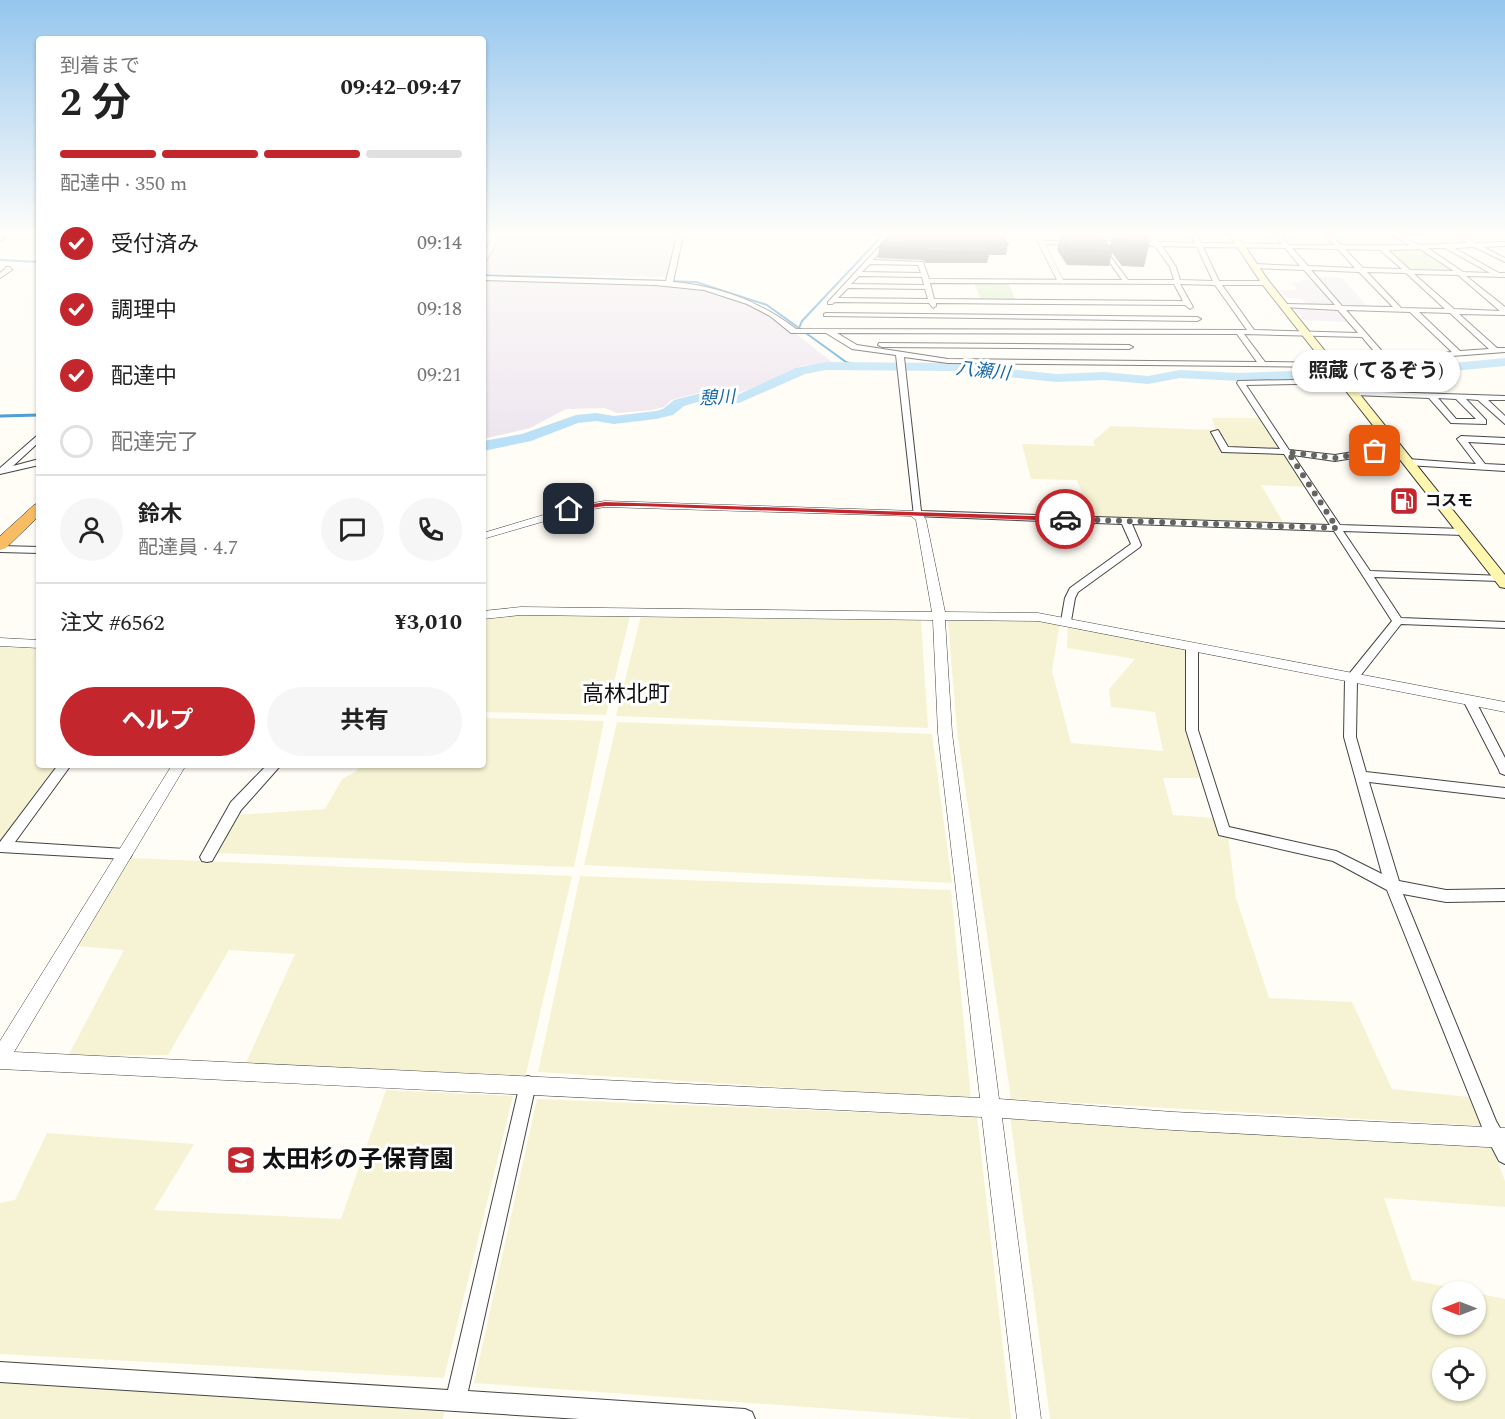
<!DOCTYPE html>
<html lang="ja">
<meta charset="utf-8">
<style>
body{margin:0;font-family:Spectral,"Noto Sans JP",serif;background:#f6f6f6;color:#222;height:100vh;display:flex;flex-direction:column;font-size:22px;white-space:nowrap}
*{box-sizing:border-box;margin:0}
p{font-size:20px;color:#767676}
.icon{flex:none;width:33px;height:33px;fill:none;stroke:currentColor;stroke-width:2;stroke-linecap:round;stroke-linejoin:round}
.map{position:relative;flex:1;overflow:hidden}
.drawer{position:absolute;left:36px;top:36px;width:450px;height:732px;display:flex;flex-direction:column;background:#fff;border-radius:6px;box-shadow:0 2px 4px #0004}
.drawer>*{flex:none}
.needle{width:39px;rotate:270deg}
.buttons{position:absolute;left:1432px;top:1281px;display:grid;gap:12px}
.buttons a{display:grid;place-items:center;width:54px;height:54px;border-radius:50%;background:#fff;box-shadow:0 2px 4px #0004;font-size:30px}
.pin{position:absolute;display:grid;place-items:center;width:51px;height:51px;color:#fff;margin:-26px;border-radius:12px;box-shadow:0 3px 9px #0006}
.courier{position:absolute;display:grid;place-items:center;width:60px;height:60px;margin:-30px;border:4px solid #c4262e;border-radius:50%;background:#fff;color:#222;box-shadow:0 2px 8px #0007}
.bubble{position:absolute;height:42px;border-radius:21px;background:#fff;box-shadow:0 2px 4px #0004;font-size:20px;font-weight:700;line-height:42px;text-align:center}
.head em{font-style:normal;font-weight:700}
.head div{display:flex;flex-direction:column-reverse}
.head{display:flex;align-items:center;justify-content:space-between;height:102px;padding:0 24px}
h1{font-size:39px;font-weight:700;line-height:45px}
.bar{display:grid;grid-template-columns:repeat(4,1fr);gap:9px 6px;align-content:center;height:72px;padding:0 24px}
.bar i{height:8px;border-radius:4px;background:#e0e0e0}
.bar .selected{background:#c4262e}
.bar p{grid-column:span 4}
.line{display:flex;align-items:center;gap:15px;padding:0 24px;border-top:2px solid #e0e0e0}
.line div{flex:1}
.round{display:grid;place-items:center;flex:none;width:63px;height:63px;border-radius:32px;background:#f6f6f6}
ol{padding:0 24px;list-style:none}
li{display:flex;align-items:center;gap:18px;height:66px}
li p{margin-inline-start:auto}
li .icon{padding:6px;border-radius:50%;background:#c4262e;color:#fff;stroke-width:4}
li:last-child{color:#767676}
li i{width:33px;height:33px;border:3px solid #e0e0e0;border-radius:50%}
.action{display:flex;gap:12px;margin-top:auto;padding:12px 24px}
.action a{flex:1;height:69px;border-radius:36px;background:#c4262e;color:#fff;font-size:24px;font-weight:700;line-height:69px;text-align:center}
.action a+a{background:#f6f6f6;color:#222}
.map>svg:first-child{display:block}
.industrial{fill:#eee6ef}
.farmland{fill:#f6f3d4;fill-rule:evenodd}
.green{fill:#d5ebbd}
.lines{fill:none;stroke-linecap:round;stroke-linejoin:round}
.stream-far1{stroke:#3f96cf;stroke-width:2}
.stream{stroke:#3f96cf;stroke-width:3}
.river{fill:#b9e0f7;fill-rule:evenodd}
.minor-casing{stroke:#444;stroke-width:2}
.tertiary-casing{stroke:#444;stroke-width:1}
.secondary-casing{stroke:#333;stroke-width:2}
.trunk-casing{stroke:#222;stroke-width:1}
.minor{fill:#fff;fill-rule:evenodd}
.tertiary{fill:#fff;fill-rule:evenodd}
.secondary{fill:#fff6b0;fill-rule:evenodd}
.trunk{fill:#f7bc64;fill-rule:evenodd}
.wall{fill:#4d4742}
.building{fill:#5a524d;stroke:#3f3936;stroke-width:1.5}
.route{fill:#c4262e}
.done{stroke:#646461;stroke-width:6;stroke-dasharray:0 10.8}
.labels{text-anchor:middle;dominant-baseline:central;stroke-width:6;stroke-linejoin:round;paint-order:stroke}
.far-poi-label{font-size:16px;font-weight:bold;fill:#111;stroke:#fff;text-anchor:start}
.far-water-label{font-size:18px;font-style:italic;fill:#1768a6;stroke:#fff}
.quarter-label{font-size:22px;fill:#111;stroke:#fff}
.near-poi-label{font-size:24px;font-weight:bold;fill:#111;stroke:#fff;text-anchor:start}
</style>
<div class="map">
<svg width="1505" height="1419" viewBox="0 0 1505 1419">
<rect width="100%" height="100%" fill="#fffdf5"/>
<!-- industrial -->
<g class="industrial">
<path d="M500 236H676L667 277 483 273V265Z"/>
<path d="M1316 277 1342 278 1368 307H1341Z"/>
<path d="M483 278 683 284 742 300 777 319 832 362 802 366 764 384 729 396 701 392 671 400 664 407 652 410 617 413 605 408 566 409 530 428 483 439Z"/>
<path d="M1300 280H1313L1336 307 1307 306 1302 299 1286 298 1279 290H1297L1292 282H1302Z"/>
<path d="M1294 308 1338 309 1349 322 1304 320Z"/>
</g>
<!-- farmland -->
<g class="farmland">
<path d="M1212 418H1262L1307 487 1261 485 1283 522 1091 516 1077 480 1031 479 1022 444 1095 446 1093 441 1111 426 1216 430Z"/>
<path d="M511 613 630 616 606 715 483 712V618Z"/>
<path d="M641 616 921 620 928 728 616 716Z"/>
<path d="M1006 618 1060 622 1052 671 1071 743 1163 751 1155 712 1111 707 1109 689 1135 659 1067 648 1068 623 1188 649 1186 728 1201 778H1163L1173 815 1214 818 1219 834 1228 835 1236 898 1269 998 1352 1002 1392 1089 1469 1097 1483 1126 1011 1099 957 731 948 621Z"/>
<path d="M0 647 39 649V765H59L0 843Z"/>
<path d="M483 718 604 721 574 867 215 853 237 815 325 809 342 779 355 772 361 765H483Z"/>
<path d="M617 722 932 734 952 883 584 865Z"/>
<path d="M129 858 572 876 525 1078 245 1065 295 954 229 950 168 1055 68 1056 124 950 77 946Z"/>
<path d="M580 876 951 890 971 1099 538 1072Z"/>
<path d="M386 1090 513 1096 444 1378 0 1354V1203L15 1200 47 1133 194 1144 154 1210 341 1219Z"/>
<path d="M537 1099 977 1117 1011 1419H972L474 1383Z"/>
<path d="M1010 1116 1491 1145 1505 1181V1207L1384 1198 1412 1280 1469 1291 1443 1292V1324H1476V1293L1505 1299V1419H1050ZM1443 1358H1476V1390H1443Z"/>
<path d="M0 1376 444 1412 443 1419H0Z"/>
</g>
<!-- green -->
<g class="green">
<path d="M1385 248H1421L1457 272 1411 270Z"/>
<path d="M974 283H1008L1016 300H981Z"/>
</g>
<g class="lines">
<!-- stream-far1 -->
<g class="stream-far1">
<path d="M0 260 39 262"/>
<path d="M483 275 696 282 767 305 846 362 859 366H883"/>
<path d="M799 328 802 321 882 236"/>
</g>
<!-- stream -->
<path class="stream" d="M0 416 39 415"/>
<!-- river -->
<path class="river" d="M1505 358V366L1422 374 1238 381 1180 378 1148 384 1104 380 1056 382 952 371 826 370 805 374 739 403 705 400 684 406 673 415 656 419 614 424 596 421 578 423 531 441 483 451V441L522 434 576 415 596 413 614 416 656 411 663 409 674 400 705 392 737 395 796 368 826 362 952 363 1056 374 1104 372 1148 376 1180 370 1238 373 1422 366Z"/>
<!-- minor casing -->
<g class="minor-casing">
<g id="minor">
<path d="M677 236H683L673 282C719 286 759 301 796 329L1247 330 1215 285 1180 284 1193 307 1190 309 1185 305 936 303V306L933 308 929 303 835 302 832 304H828V302L889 236H895L873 260 923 262 929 279 1122 280 1099 247 1102 245 1128 280H1174L1170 267 1155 246 1092 245 1089 243 1092 241 1152 242 1150 239 1153 237 1159 242 1195 243 1192 236H1198L1201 243 1282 244 1275 236H1281L1289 245H1334L1326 236H1332L1341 245H1410L1393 236H1400L1419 245 1467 243 1454 236H1461L1476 243 1505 242V246L1483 247 1505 258V262L1474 247 1454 248 1499 273H1505V277L1466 276 1505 307V315L1459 314 1497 348H1505V352L1385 361 1328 360 1324 358 1325 356 1379 357 1362 337 1244 334 1265 362 1333 363 1337 365 1333 367 948 363 904 357 921 511 1330 525 1284 454 1222 452 1211 432 1218 430 1228 447 1280 449 1237 383 1238 381 1346 379 1350 381 1349 383 1246 385 1289 450 1335 455 1396 445 1400 448 1396 451 1335 461 1293 455 1340 525 1463 529 1468 532 1463 535 1343 531 1370 571 1504 576 1505 578 1500 581 1374 577 1401 618 1505 622V628L1401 624 1357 680 1356 737 1366 772 1505 788V798L1369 782 1399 881 1446 890 1505 889V901L1446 902 1403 894 1496 1121 1505 1137V1164L1499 1161 1484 1132 1387 890 1333 861 1219 835 1186 730V647L1192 643 1198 647V730L1229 827 1336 851 1382 874 1344 737 1345 679 1392 621 1334 531 1132 524 1141 545 1140 547 1078 592 1075 598 1071 621 1070 623H1062L1061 621 1065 598 1070 588 1131 544 1122 524 914 516 896 355 852 349 826 333H791L770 316 747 304 704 290 655 285 483 280V276L666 281ZM1162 246 1197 247 1213 281 1180 280 1176 267ZM1203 247 1285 248 1300 266 1254 264 1251 266 1254 268 1304 270 1335 305 1285 304 1282 306 1283 307 1338 310 1358 333 1254 330 1222 285H1267L1270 283 1267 281H1219ZM1292 248 1338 249 1355 268 1308 266ZM1428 248H1445L1490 273 1463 272ZM1345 249 1380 250 1402 269 1363 268ZM1420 249 1454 271 1410 270 1388 250ZM870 264 918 265 921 273 862 272ZM1311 270 1359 272 1393 307 1342 306ZM1367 272 1406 273 1445 309 1401 308ZM1414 274 1458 275 1500 311 1454 309ZM859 276 922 277 924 285 851 284ZM930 283 1174 284 1183 301 934 299ZM848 288 925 289 928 299 838 298ZM1346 310 1410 312 1452 352 1387 357ZM1419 312 1450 313 1489 349 1460 351ZM837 333 1237 334 1257 362 948 359 857 345Z"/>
<path d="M0 237 3 238 4 239 0 241Z"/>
<path d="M1042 241H1075L1078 243 1075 245 1040 244Z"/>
<path d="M6 267H10L12 270 0 278V273L5 269Z"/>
<path d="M826 313 1197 317 1201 319 1197 321 824 316V314Z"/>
<path d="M879 343 1129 345 1133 347 1129 349 882 347 878 345Z"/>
<path d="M1352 391 1505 396V400H1488L1505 416V424L1478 400 1466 399 1486 420V424L1451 423 1429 398 1355 395 1351 393ZM1438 398 1456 399 1476 419H1456Z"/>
<path d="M39 434V442L13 466 39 459V465L0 474V468Z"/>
<path d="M1461 436 1505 438V444L1468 442 1485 464 1505 465V471L1407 465 1403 462 1407 459 1476 464 1457 439Z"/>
<path d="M0 546 39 547V553L0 552Z"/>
<path d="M1469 696 1475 700 1505 758V775L1500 773 1499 770 1463 700Z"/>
<path d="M58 765H71L15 842 125 849 130 850 132 854 130 858 125 859 0 852V842Z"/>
<path d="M267 765H281L241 810 212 861 207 862 202 861 200 857 231 802Z"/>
<path d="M528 1076 534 1078 536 1084 468 1391 745 1409 752 1412 755 1419H580L0 1382V1362L448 1390 520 1084 522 1078Z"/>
</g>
</g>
<!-- tertiary casing -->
<g class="tertiary-casing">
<g id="tertiary">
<path d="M494 236H500L486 261H483V253Z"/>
<path d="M1035 236H1041L1065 284 1058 282Z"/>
<path d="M605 501 917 511 921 512 926 520 945 612 1038 613 1505 702V712L1038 621 945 620 952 733 999 1099 1173 1112 1505 1128V1148L1173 1130 1002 1118 1041 1419H1017L982 1117 0 1069V1041L172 765H186L14 1052 980 1098 938 733 933 620 521 615 483 619V611L521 607 932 612 916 520 911 516 605 507 576 512 483 539V533L570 507Z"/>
<path d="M0 638 39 640V648L0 646Z"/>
</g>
</g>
<!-- secondary casing -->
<g class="secondary-casing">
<path id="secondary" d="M1230 236H1238L1268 280 1505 575V588L1500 587 1262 284Z"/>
</g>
<!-- trunk casing -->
<g class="trunk-casing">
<path id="trunk" d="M39 503V516L6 548 0 550V536L34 505Z"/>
</g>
<!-- minor -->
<use href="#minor" class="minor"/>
<!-- tertiary -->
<use href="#tertiary" class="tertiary"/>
<!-- secondary -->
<use href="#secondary" class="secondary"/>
<!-- trunk -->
<use href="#trunk" class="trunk"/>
</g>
<!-- wall -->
<g class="wall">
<path d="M1060 236 1110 247 1112 236H1148L1149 237 1148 243 1149 245 1144 267 1122 266 1112 253 1109 266 1067 265 1057 250Z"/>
<path d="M1008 244 1006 255H989L987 263H926L923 260 878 258 879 247Z"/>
</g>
<!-- building -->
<g class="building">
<path d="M889 236H1004L1008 244H986L989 252 927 251 924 249 879 247Z"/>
<path d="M1060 236H1101L1113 251 1070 250Z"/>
<path d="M1121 236H1148L1149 237H1143L1149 245 1127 244Z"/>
</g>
<!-- sky -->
<linearGradient id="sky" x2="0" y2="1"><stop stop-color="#95c6ee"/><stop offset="0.54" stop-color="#fffefa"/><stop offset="1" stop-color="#fffefa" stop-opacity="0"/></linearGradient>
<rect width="1505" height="434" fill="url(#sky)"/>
<!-- route -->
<path class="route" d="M605 502 1065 517 1069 519 1065 521 639 506H605L569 511 565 509Z"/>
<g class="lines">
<!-- done -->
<path class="done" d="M1065 519 1337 528 1288 452 1335 458 1375 451"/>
</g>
<!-- icons -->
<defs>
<g id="fuel-square" transform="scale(1.5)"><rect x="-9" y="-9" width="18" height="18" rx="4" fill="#c4262e" stroke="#fff"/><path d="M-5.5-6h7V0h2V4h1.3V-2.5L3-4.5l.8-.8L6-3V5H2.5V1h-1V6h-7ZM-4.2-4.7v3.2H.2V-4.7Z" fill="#fff"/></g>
<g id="school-square" transform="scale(1.5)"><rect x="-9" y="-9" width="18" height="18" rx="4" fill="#c4262e" stroke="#fff"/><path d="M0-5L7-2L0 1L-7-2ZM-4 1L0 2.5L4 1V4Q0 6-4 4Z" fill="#fff"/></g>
</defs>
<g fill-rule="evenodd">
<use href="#fuel-square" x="1404" y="501"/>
<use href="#school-square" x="241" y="1160"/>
</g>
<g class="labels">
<!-- far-poi labels -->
<g class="far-poi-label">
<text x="1425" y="501">コスモ</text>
</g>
<!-- far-water labels -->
<g class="far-water-label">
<text transform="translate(983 371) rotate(6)">八瀬川</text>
<text transform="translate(717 398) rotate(-3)">憩川</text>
</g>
<!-- quarter labels -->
<g class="quarter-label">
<text x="626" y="694">高林北町</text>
</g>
<!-- near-poi labels -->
<g class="near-poi-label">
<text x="262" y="1160">太田杉の子保育園</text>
</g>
</g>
</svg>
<div class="buttons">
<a><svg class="needle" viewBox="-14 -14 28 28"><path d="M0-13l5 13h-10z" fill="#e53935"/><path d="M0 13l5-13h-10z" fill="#767676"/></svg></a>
<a><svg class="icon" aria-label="locate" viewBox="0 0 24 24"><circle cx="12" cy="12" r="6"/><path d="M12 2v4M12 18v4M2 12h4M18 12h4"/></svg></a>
</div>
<div class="pin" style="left:1375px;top:451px;background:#ea580c"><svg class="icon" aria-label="bag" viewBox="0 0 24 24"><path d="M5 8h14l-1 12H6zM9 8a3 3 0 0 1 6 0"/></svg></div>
<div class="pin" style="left:569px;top:509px;background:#1f2937"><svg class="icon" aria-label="home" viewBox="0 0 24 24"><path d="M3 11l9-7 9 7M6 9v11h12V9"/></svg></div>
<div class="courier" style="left:1065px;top:519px"><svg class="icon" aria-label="car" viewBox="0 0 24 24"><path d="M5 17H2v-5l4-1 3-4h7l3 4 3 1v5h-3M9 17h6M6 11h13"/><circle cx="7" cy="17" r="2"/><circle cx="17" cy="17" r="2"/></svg></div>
<div class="bubble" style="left:1292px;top:350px;width:168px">照蔵 (てるぞう)</div>
<section class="drawer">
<div class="head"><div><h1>2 分</h1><p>到着まで</p></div><em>09:42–09:47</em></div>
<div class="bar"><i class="selected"></i><i class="selected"></i><i class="selected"></i><i></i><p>配達中 · 350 m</p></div>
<ol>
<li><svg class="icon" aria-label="check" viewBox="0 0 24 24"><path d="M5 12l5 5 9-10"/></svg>受付済み<p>09:14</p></li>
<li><svg class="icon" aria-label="check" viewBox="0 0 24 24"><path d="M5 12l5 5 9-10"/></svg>調理中<p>09:18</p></li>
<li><svg class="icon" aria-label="check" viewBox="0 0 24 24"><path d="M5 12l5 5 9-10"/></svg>配達中<p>09:21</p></li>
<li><i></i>配達完了</li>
</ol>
<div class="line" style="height:108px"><a class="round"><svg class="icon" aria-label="person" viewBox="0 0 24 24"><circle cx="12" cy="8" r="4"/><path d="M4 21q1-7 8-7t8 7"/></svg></a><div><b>鈴木</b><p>配達員 · 4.7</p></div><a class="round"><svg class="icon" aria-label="chat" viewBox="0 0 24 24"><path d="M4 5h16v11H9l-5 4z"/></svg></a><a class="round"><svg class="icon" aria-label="phone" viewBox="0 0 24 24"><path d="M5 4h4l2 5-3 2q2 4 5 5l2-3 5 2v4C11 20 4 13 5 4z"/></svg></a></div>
<div class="line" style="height:78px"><div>注文 #6562</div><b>¥3,010</b></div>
<div class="action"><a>ヘルプ</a><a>共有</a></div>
</section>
</div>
